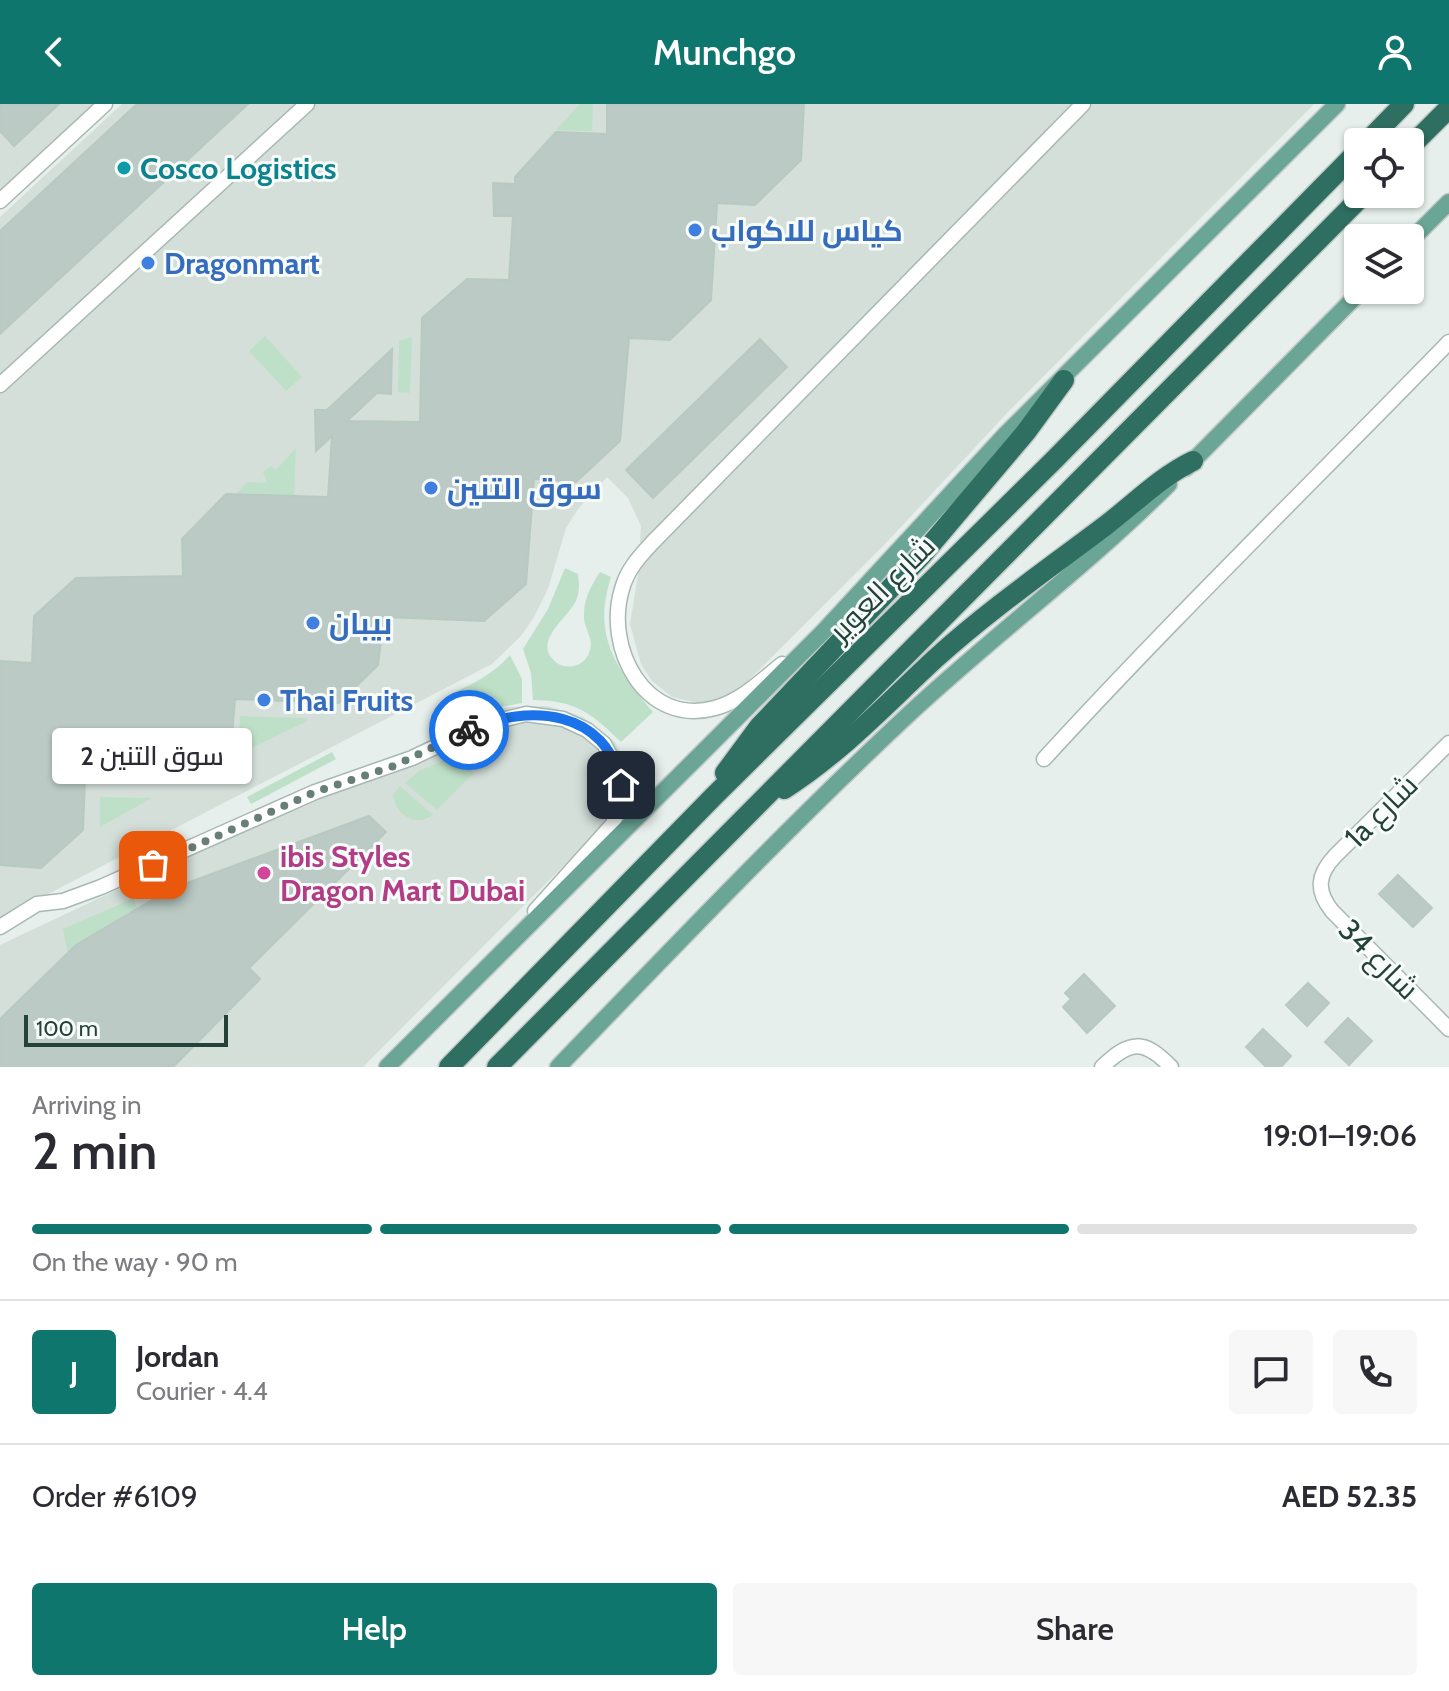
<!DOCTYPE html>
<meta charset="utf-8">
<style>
body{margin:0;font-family:Cabin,Cairo,sans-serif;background:#f7f7f7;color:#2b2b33;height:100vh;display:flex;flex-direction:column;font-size:30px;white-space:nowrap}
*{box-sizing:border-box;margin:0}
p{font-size:26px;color:#7c7c81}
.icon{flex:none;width:44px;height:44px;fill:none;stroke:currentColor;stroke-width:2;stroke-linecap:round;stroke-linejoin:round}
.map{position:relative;height:963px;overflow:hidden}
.details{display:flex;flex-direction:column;background:#fff;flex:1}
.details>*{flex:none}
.tools{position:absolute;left:1344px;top:24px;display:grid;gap:16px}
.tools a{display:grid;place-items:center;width:80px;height:80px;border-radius:8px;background:#fff;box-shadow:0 2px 6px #0004;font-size:40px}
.scale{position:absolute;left:24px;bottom:20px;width:204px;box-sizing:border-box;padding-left:8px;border:4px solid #24423a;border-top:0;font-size:22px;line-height:28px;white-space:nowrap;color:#24423a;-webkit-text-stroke:6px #f7fbf9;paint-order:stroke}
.pin{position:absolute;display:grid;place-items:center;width:68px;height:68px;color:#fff;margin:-34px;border-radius:16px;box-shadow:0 4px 12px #0006}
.courier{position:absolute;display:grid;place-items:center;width:80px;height:80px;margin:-40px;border:6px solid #1a73e8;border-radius:50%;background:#fff;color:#222;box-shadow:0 2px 10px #0007}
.bubble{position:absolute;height:56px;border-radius:8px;background:#fff;box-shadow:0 2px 6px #0004;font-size:26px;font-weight:600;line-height:56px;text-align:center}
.headline em{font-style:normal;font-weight:600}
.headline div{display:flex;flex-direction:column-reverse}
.headline{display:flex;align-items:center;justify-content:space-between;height:136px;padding:0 32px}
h1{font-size:52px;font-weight:600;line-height:60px}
.bar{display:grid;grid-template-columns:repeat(4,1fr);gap:12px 8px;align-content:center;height:96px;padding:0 32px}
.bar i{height:10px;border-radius:6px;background:#e1e1e2}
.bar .selected{background:#0f766e}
.bar p{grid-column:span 4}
.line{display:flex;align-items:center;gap:20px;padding:0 32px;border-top:2px solid #e1e1e2}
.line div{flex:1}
.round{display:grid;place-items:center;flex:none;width:84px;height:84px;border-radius:8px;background:#f7f7f7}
.cta{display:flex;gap:16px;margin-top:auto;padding:16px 32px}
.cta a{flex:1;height:92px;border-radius:8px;background:#0f766e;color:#fff;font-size:32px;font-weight:600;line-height:92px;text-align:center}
.cta a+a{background:#f7f7f7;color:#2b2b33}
header{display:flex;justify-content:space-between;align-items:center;height:104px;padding:0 32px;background:#0f766e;color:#fff;font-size:36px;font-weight:600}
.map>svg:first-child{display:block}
.built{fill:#d4dfda}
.green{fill:#bfe0c8}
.building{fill:#bbcac4;stroke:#b8c9c2;stroke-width:2}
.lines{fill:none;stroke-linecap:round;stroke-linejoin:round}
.minor-casing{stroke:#a8b8b2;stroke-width:17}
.major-casing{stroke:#c2cac8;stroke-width:19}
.highway-casing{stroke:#c2cac8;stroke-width:23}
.minor{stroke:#fff;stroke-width:14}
.major{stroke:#6aa596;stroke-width:16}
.highway{stroke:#2f6f62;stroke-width:20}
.done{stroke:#687f78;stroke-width:8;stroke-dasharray:0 14.4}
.route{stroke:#1a73e8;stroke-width:10}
.culture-dot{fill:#0f9aa8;stroke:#f7fbf9;stroke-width:3}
.shop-dot{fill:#3f7fe0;stroke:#f7fbf9;stroke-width:3}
.hotel-dot{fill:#d1479c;stroke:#f7fbf9;stroke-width:3}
.labels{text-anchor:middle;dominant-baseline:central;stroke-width:6;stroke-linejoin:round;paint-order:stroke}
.culture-label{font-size:30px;font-weight:bold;fill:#0d838f;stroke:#f7fbf9;text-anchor:start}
.shop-label{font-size:30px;font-weight:bold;fill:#366cbe;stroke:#f7fbf9;text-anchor:start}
.street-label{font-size:30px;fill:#24423a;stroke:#f7fbf9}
.hotel-label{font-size:30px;font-weight:bold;fill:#b23c85;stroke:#f7fbf9;text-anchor:start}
</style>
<header><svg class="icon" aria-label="back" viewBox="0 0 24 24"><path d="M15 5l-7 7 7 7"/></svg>Munchgo<svg class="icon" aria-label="person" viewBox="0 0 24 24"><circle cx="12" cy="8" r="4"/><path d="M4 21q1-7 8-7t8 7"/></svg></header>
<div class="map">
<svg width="1449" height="963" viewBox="0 0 1449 963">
<rect width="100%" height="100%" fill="#e6efeb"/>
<!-- built -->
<g class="built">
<path d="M0 0H112L0 103Z"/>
<path d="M122 0H1314L1008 308 885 440 732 593 703 600 672 593 652 577 641 560 630 520 638 470 641 422 628 394 607 373 578 405 566 424 548 485 534 513 521 532 492 560 0 815V113Z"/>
<path d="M547 602 583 613 615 638 630 664 633 679 627 698 363 963H0V841L496 606 509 603Z"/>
</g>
<!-- green -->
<g class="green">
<path d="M580 0H593L592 27 556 26Z"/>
<path d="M265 232 302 273 286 287 249 247Z"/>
<path d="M412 233 410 289 398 288 399 237Z"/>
<path d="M296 344 294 392 236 390 247 378 267 379 263 368 271 362 276 366Z"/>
<path d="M565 464 578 470C579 478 580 486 577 494 571 512 538 531 550 552 554 557 558 561 564 562 575 564 585 559 589 549 594 539 588 530 585 520 581 500 590 483 600 468L611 473C592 532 616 564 653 608L621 638C593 610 575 596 533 596L531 569 523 545 548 505Z"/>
<path d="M510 551 522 575V599L495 604 464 618 461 604 448 591C471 581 494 570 510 551Z"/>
<path d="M240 612 307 614V617L238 651Z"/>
<path d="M486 631 498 640 494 646 496 648 478 666 459 649Z"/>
<path d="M332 648 336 655 251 700 247 693Z"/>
<path d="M454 652 474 669 437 706 405 679 419 667Z"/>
<path d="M400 682 433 711C415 724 396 711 393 691Z"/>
<path d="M100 693 152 694 100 723Z"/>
<path d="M134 794 137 805 68 849 63 825Z"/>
</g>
<!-- building -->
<g class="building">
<path d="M0 0H59L14 42 0 27Z"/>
<path d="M137 0H248L0 230V127Z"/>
<path d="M607 0H804L801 56 755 101 717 99 711 196 670 236 629 234 620 337 576 378 534 375 526 480 484 517 384 513 378 561 339 599 235 595 231 644 193 679 85 675 83 726 41 764 0 761V557L32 559 34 512 76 474 183 472 182 435 226 390 328 393 332 332 316 347 315 306H327L392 245 391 290 377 289 347 317 420 318 422 214 467 175 509 176 513 112H494L493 79 515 80V73L556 28 607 30Z"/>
<path d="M760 235 787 263 653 394 626 366Z"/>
<path d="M369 712 386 728 249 864 260 875 173 963H0V915L76 841 171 785Z"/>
<path d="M1398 771 1432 804 1413 823 1379 790Z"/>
<path d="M1084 870 1115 902 1087 929 1063 903 1071 895 1065 889Z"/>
<path d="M1308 879 1329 899 1307 922 1286 901Z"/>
<path d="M1348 914 1372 937 1349 961 1325 938Z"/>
<path d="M1263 925 1291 952 1281 963H1266L1246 943Z"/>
</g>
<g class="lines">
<!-- minor casing -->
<g class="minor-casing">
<g id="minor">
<path d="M0 97 105 0"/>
<path d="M0 281 307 0"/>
<path d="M782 560C761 577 741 597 715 604 645 623 604 544 622 485 627 466 639 453 652 439L1083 0"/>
<path d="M1449 639 1335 752C1317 771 1316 787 1332 807L1449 925"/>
<path d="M1044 655C1175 512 1314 377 1449 238"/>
<path d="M0 823 37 800 63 797 101 783 315 688 412 654 481 621 526 610 563 615 587 626 604 640 619 668 621 681V695L613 720 535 807"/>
<path d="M1102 963C1130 936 1144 935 1171 963"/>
</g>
</g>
<!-- major casing -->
<g class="major-casing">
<g id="major">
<path d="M1410 137 1449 98"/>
<path d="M1186 364 1362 186"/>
<path d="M387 963 823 528 1005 331 1337 0"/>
<path d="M558 963C673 844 788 723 909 610 994 531 1087 462 1169 380"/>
</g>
</g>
<!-- highway casing -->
<g class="highway-casing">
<g id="highway">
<path d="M1367 38 1404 0"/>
<path d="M1410 43 1449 4"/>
<path d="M725 669 759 623 922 451 1026 328 1064 276"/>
<path d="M784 685C842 648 886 600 936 554 989 506 1048 465 1105 422 1134 400 1160 373 1193 357"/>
<path d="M449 963 714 692 1054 356 1358 47"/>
<path d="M497 963 1364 90"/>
</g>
</g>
<!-- minor -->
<use href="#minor" class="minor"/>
<!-- major -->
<use href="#major" class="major"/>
<!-- highway -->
<use href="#highway" class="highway"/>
</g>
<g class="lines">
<!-- done -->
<path class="done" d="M153 761 315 688 394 662 469 626"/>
<!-- route -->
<path class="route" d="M469 626C528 599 608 605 621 681"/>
</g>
<!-- markers -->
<circle class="culture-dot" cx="124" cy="64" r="8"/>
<g class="shop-dot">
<circle cx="695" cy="126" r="8"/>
<circle cx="148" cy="159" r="8"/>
<circle cx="431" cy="384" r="8"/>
<circle cx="313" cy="519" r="8"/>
<circle cx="264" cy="596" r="8"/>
</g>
<circle class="hotel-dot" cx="264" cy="769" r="8"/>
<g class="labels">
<!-- culture labels -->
<g class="culture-label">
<text x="140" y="64">Cosco Logistics</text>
</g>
<!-- shop labels -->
<g class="shop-label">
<text x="711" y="126">كياس للاكواب</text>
<text x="164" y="159">Dragonmart</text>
<text x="447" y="384">سوق التنين</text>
<text x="329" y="519">بيبان</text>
<text x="280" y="596">Thai Fruits</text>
</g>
<!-- street labels -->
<g class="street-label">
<text transform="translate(882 484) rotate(-45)">شارع العوير</text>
<text transform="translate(1381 707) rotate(-45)">1a شارع</text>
<text transform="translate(1379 855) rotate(45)">شارع 34</text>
</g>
<!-- hotel labels -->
<g class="hotel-label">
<text x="280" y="752">ibis Styles<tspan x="280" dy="34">Dragon Mart Dubai</tspan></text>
</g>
</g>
</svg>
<div class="tools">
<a><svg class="icon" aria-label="locate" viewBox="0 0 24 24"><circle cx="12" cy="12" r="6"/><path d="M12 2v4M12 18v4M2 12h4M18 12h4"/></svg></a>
<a><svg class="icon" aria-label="layers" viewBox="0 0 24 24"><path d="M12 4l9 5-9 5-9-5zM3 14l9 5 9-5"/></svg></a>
</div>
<div class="scale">100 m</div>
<div class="pin" style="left:153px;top:761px;background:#ea580c"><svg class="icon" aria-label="bag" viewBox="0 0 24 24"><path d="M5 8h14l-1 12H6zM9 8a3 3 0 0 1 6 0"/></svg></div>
<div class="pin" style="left:621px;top:681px;background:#1f2937"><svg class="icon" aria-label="home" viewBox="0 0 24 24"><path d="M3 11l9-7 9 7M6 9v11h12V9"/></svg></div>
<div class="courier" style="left:469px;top:626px"><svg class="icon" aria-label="bike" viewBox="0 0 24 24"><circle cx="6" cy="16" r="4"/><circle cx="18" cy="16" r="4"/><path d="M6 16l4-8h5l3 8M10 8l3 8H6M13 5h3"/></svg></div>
<div class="bubble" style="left:52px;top:624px;width:200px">سوق التنين 2</div>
</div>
<section class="details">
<div class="headline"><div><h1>2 min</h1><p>Arriving in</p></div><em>19:01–19:06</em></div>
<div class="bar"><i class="selected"></i><i class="selected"></i><i class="selected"></i><i></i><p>On the way · 90 m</p></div>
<div class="line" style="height:144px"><b class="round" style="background:#0f766e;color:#fff">J</b><div><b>Jordan</b><p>Courier · 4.4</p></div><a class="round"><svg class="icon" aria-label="chat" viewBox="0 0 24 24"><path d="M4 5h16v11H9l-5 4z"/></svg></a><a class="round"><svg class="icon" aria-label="phone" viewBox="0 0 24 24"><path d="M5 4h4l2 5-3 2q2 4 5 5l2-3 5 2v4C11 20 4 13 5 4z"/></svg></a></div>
<div class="line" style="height:104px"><div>Order #6109</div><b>AED 52.35</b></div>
<div class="cta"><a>Help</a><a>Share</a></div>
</section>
